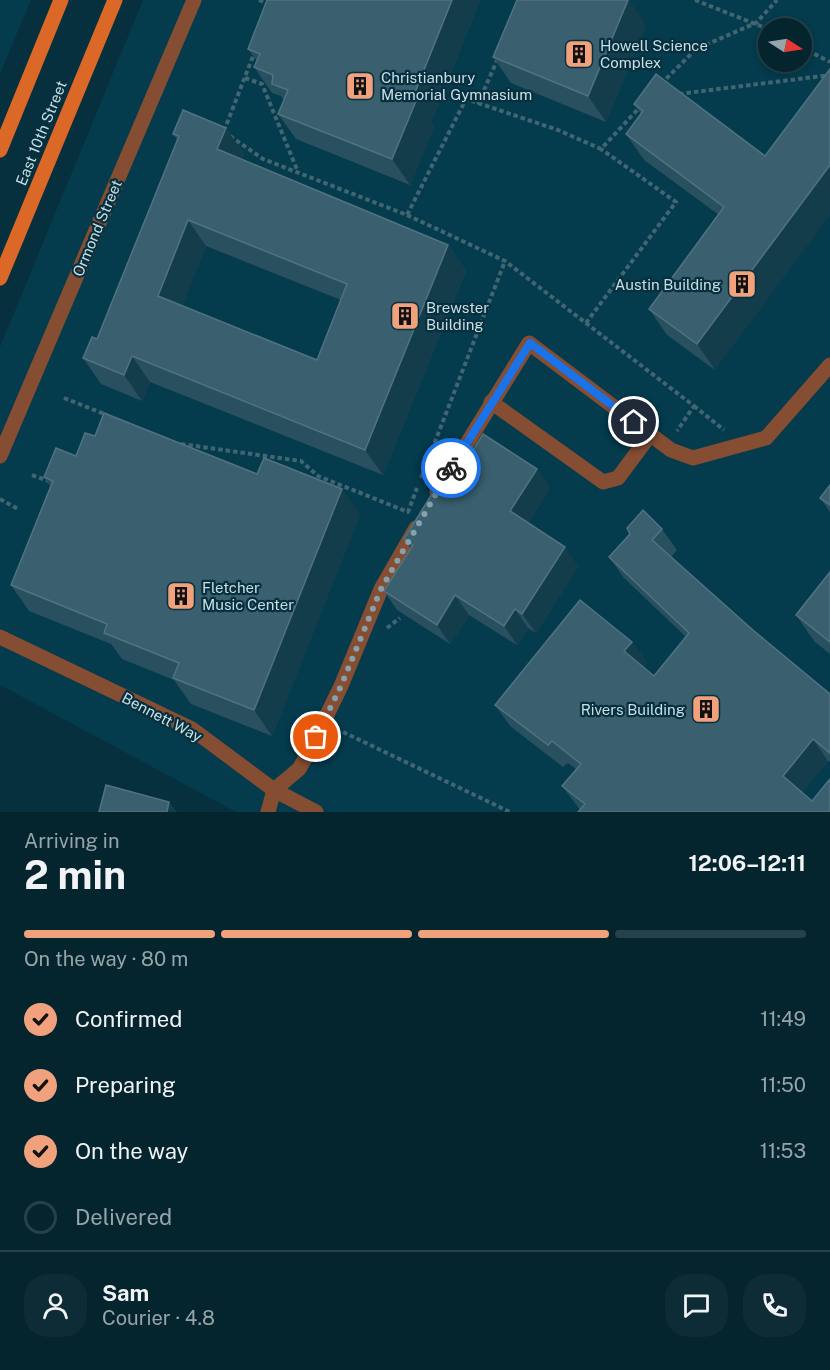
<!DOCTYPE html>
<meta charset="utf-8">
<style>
body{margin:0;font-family:"Public Sans",sans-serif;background:#0d2c36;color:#f1f3f6;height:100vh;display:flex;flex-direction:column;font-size:22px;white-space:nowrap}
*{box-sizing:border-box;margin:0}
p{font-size:20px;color:#97a4aa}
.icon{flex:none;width:33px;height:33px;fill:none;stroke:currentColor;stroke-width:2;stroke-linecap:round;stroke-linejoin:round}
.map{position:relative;height:812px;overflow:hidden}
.side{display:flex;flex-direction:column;background:#04242e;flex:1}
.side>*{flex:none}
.needle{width:39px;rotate:102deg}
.controls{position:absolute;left:758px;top:18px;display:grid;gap:12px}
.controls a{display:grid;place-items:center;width:54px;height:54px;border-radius:50%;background:#04242e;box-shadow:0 3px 9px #0003,0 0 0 2px #25414a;font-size:30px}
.pin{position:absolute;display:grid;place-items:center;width:51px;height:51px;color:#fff;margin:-26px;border:3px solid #fff;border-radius:50%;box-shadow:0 2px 6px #0007}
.courier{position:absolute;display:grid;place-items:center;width:60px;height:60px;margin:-30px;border:4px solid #1a73e8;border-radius:50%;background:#fff;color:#222;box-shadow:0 2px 8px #0007}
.headline em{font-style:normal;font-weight:700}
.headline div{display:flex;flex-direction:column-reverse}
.headline{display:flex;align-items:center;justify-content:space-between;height:102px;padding:0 24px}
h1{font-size:39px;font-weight:700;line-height:45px}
.bar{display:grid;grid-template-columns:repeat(4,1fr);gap:9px 6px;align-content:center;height:72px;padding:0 24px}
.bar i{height:8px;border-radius:4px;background:#25414a}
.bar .current{background:#f1a17c}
.bar p{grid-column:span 4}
.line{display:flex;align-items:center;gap:15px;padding:0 24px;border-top:2px solid #25414a}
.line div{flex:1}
.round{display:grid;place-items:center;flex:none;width:63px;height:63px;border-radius:24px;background:#0d2c36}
ol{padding:0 24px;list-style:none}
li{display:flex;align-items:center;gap:18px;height:66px}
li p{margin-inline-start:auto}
li .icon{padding:6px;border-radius:50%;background:#f1a17c;color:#111;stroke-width:4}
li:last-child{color:#97a4aa}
li i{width:33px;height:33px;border:3px solid #25414a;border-radius:50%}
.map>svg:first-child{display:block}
.built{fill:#043b4d;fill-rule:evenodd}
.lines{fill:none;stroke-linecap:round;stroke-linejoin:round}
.path{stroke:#416571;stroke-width:4;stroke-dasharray:4.5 3;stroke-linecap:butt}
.minor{stroke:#854d32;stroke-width:15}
.major{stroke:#dc6828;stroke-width:15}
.wall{fill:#29505f;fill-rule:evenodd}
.shaded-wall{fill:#143d4c}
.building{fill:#3a5f6e;stroke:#517381;stroke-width:1.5;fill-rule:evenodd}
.done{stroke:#85a1ac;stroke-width:6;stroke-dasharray:0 10.8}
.route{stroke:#1a73e8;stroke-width:8}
.labels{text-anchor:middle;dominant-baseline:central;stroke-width:4.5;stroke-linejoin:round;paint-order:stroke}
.poi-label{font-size:15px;fill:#c9dee7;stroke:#06303e;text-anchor:start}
.street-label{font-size:15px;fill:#c9dee7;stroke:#06303e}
</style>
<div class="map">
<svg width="830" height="812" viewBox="0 0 830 812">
<rect width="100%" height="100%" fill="#06303e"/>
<!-- built -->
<g class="built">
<path d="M0 0H31L0 74Z"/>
<path d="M143 0H830V812H236L0 685V347ZM768 28H801V62H768Z"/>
</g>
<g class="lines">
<!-- path -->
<g class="path">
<path d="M259 0 271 5"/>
<path d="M695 0 768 29"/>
<path d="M801 47 830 62"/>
<path d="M245 78 262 84 298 172"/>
<path d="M661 84 696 49 756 23 777 0"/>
<path d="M679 94 830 75"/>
<path d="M478 104 498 58"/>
<path d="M224 131 255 51"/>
<path d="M230 136 263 159 407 215 466 99 558 130 601 149 640 107"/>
<path d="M407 215 505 261 694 406 677 431"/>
<path d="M586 323 676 202 601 149"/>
<path d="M64 398 107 415"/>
<path d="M694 406 724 430"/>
<path d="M181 444 301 461 318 476 408 512 417 488"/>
<path d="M32 475 51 482"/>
<path d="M421 478 505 261"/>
<path d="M0 499 18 509"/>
<path d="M387 628 400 618"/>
<path d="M343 732 510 812"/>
</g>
<!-- minor -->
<g class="minor">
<path d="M491 402 603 482 618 478 650 435"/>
<path d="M0 456 194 0"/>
<path d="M437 492 529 343 671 450 693 458 766 438 830 365"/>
<path d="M0 637 192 729 274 790 316 812"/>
<path d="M268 812 274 790 299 769 310 750 341 686 381 589 416 528"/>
</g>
<!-- major -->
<g class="major">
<path d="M0 150 61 0"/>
<path d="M0 278 115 0"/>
</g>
</g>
<!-- wall -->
<g class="wall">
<path d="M266 0H480L431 123 434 127 410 185 296 139 278 114 284 100 281 96 272 93 254 67 257 61 248 49 267 1Z"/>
<path d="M646 25 606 122 511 83 493 57Z"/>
<path d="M634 104 765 156 715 370 667 335 649 309 719 215 644 160 626 134 641 114Z"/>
<path d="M226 128 244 154 242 159 448 245 466 271 383 475 150 382 142 401 101 384 83 358 97 339 178 141 173 134ZM206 246 341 300 317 360 182 306Z"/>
<path d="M95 436 360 514 272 736 191 704 174 680 122 659 111 644 29 611 11 585 50 486 44 477 76 456Z"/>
<path d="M537 469 550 488 528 523 578 566 536 633 528 628 517 645 469 615 450 644 397 610 384 591 411 549 404 539Z"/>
<path d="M830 485V512L820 498Z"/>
<path d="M662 529 677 550 671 557 754 631 830 694V762L828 761 802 792 812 801 830 812 580 810 578 807 562 786 576 769 568 763 563 767 510 726 495 705 632 642 647 663 643 667 654 676 686 637 624 578 609 557 630 534Z"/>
<path d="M830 572V654L814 641 796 615Z"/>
</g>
<!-- shaded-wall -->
<g class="shaded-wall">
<path d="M452 0H480L431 123 434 127 410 185 392 159 412 100Z"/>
<path d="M628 0H629L646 25 606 122 588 96Z"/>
<path d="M226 128 244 154 235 175 217 149Z"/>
<path d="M830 165V215L715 370 697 344Z"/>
<path d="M188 220 206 246 176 322 158 296Z"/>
<path d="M448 245 466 271 383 475 365 450Z"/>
<path d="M132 356 150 382 142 401 124 375Z"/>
<path d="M537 469 550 488 523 531 510 511Z"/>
<path d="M342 489 360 514 272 736 254 710Z"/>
<path d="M565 547 578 566 536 633 522 614Z"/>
<path d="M455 595 469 615 450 644 437 625Z"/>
<path d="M515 609 528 628 517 645 504 626Z"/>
<path d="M632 642 647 663 639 672 624 651Z"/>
<path d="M813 739 828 761 798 797 783 776Z"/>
<path d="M169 802 177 812H167Z"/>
</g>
<!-- building -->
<g class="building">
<path d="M267 0H452L412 100 416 101 392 159 278 114 288 90 272 84 273 75 254 67 260 54 248 49Z"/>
<path d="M517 0H628L588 96 493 57Z"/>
<path d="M830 69V165L697 344 649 309 724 207 626 134 643 111 634 104 656 74 765 156Z"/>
<path d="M183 110 226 128 217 149 448 245 365 450 132 356 124 375 83 358 92 337 97 339 179 136 173 134ZM188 220 347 284 317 360 158 296Z"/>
<path d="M104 413 257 474 264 458 342 489 254 710 173 678 179 663 104 633 107 624 11 585 53 481 44 477 56 448 76 456 85 433 95 436Z"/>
<path d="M483 434 537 469 510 511 565 547 522 614 515 609 504 626 455 595 437 625 384 591 413 545 404 539 445 473 455 479Z"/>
<path d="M830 485V505L820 498Z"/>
<path d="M643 510 662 529 652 540 754 631 830 694V753L813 739 783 776 812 801 830 779V812H578L585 804 562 786 581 764 552 741 548 745 495 705 580 600 632 642 624 651 654 676 689 633 609 557 630 534 627 528Z"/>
<path d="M830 572V642L796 615Z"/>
<path d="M106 785 169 802 167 812H99Z"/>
</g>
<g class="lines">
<!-- done -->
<path class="done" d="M316 737 341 686 381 589 451 468"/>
<!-- route -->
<path class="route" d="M451 468 530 343 634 422"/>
</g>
<!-- icons -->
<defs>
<g id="building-square" transform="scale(1.5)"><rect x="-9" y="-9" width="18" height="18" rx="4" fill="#f1a17c" stroke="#06303e"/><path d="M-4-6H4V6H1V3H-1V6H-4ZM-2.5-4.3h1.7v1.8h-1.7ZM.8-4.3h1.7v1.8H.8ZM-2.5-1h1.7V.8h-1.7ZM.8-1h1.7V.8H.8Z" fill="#111"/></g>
</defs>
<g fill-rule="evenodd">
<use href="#building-square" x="579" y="54"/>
<use href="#building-square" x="360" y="86"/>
<use href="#building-square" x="742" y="284"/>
<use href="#building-square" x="405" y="316"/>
<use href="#building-square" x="181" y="596"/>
<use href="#building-square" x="706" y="709"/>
</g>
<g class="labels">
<!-- poi labels -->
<g class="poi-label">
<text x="600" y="45">Howell Science<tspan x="600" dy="17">Complex</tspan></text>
<text x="381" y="77">Christianbury<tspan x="381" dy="17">Memorial Gymnasium</tspan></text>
<text x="721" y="284" text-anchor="end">Austin Building</text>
<text x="426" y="307">Brewster<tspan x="426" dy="17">Building</tspan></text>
<text x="202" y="587">Fletcher<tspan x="202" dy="17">Music Center</tspan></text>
<text x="685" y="709" text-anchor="end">Rivers Building</text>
</g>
<!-- street labels -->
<g class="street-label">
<text transform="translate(41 133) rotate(-68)">East 10th Street</text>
<text transform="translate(97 228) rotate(-67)">Ormond Street</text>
<text transform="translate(162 717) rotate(28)">Bennett Way</text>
</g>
</g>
</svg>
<div class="controls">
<a><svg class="needle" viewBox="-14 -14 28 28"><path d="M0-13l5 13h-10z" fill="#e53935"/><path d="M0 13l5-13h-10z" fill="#97a4aa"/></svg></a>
</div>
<div class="pin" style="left:316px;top:737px;background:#ea580c"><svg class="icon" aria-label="bag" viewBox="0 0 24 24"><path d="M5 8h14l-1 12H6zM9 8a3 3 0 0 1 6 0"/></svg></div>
<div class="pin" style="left:634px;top:422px;background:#1f2937"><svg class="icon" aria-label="home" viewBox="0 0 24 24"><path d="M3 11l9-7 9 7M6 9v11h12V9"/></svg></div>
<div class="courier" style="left:451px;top:468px"><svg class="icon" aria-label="bike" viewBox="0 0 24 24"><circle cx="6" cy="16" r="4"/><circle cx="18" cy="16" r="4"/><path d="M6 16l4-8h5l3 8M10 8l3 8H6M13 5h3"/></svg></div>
</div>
<section class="side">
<div class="headline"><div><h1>2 min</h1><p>Arriving in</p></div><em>12:06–12:11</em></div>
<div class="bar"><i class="current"></i><i class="current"></i><i class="current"></i><i></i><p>On the way · 80 m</p></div>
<ol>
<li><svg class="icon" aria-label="check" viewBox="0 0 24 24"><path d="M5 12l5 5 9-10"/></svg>Confirmed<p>11:49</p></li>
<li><svg class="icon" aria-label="check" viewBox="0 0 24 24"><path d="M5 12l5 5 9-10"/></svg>Preparing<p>11:50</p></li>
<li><svg class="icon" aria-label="check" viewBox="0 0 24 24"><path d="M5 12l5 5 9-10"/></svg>On the way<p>11:53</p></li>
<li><i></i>Delivered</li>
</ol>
<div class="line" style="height:108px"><a class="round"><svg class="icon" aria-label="person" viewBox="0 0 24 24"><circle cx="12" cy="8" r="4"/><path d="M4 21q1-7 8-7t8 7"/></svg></a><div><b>Sam</b><p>Courier · 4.8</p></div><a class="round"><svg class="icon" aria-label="chat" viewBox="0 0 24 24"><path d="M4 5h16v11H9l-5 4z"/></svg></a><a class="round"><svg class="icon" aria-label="phone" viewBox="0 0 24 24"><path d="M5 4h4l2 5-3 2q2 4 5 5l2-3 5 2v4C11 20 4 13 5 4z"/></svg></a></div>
</section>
